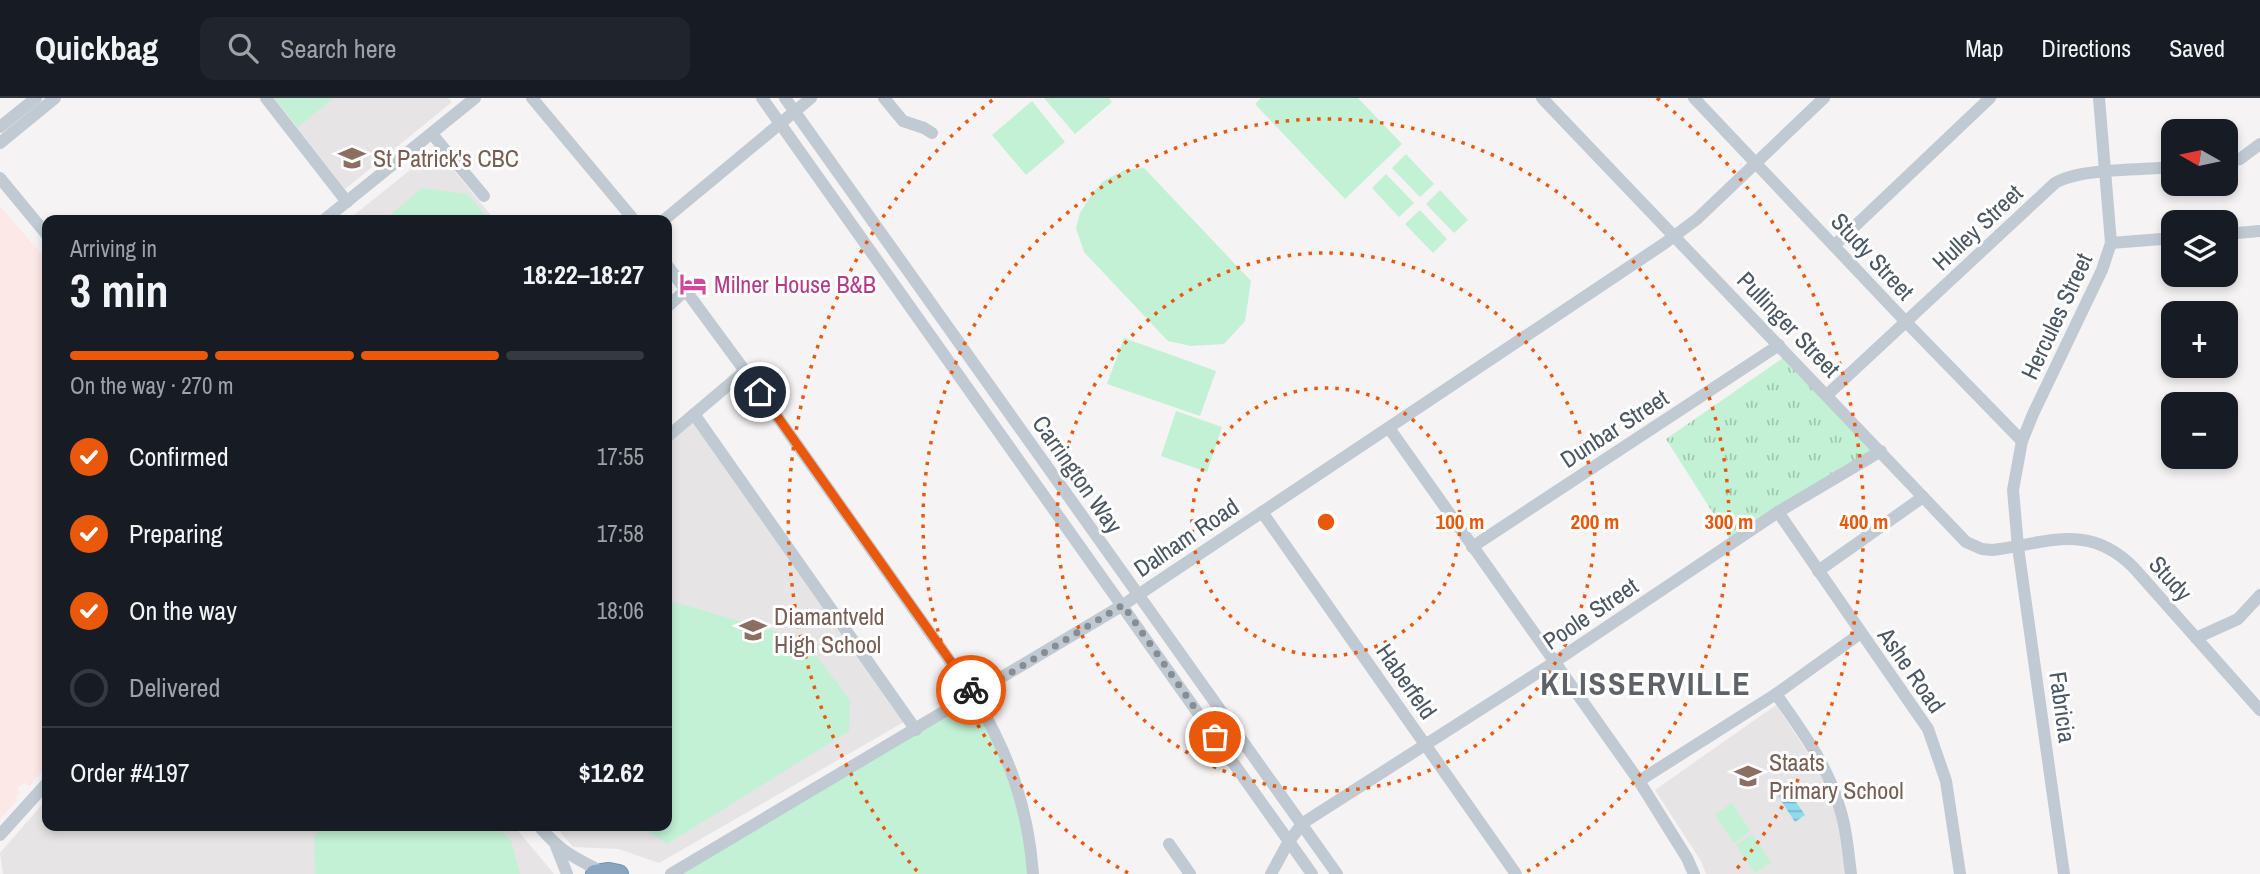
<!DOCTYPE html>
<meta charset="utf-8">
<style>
body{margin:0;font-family:"Archivo Narrow",sans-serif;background:#20242c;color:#f1f3f6;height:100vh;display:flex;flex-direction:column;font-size:26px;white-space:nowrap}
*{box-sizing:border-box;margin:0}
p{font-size:23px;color:#9ea1a6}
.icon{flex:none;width:38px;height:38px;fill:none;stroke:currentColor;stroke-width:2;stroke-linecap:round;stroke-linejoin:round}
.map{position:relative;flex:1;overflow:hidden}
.side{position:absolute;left:42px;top:117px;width:630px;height:616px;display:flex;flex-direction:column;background:#171b24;border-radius:14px;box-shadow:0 4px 10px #0003}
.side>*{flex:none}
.needle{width:46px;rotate:279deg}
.fabs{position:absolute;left:2161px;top:21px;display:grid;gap:14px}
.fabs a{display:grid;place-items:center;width:77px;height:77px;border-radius:14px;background:#171b24;box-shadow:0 4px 10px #0003;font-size:35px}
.pin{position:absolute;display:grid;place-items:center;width:60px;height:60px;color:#fff;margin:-30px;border:4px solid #fff;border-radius:50%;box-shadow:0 2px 7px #0007}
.courier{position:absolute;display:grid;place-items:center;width:70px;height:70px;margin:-35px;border:5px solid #ea580c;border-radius:50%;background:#fff;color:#222;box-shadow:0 2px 9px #0007}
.headline em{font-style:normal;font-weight:700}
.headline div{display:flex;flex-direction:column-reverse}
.headline{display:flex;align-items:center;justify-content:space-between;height:119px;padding:0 28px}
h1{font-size:46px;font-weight:700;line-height:52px}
.bar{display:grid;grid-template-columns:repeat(4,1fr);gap:10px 7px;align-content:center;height:84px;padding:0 28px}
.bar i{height:9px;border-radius:5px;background:#363941}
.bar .active{background:#ea580c}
.bar p{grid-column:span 4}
.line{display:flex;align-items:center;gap:18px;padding:0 28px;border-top:2px solid #363941}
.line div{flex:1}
ol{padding:0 28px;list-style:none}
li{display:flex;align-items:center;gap:21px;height:77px}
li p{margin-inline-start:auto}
li .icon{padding:7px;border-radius:50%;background:#ea580c;color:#fff;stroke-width:4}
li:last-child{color:#9ea1a6}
li i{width:38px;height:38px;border:4px solid #363941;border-radius:50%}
header{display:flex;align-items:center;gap:42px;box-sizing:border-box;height:98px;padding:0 35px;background:#171b24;border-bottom:2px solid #363941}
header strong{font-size:33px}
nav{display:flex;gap:38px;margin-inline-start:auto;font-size:24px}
.search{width:490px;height:63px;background:#20242c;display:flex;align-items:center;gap:18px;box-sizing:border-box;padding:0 24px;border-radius:14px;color:#9ea1a6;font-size:26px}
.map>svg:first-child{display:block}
.education{fill:#e6e4e5}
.medical{fill:#fce8e6}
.grass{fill:url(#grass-tufts)}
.park{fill:#c3f1d5}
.water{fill:url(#water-rules)}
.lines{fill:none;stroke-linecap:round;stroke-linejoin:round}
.highway-casing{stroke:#7690ad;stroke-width:20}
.minor{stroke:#c1cad2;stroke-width:12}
.highway{stroke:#8ba5c1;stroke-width:18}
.done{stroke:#868d94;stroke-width:7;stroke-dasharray:0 12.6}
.route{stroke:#ea580c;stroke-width:9}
.ring{fill:none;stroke:#e8590c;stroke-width:3.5;stroke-dasharray:3.5 7}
.labels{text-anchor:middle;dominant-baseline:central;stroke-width:6;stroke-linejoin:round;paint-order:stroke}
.education-label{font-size:24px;fill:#785e54;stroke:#fff;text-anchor:start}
.street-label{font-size:24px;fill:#4a5661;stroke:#fff}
.hotel-label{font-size:24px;fill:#b23c85;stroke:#fff;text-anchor:start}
.district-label{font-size:32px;font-weight:bold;letter-spacing:2px;fill:#5f6368;stroke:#fff}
.centre{fill:#e8590c;stroke:#fff;stroke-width:3.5}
.ring-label{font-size:21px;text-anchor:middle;font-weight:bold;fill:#e8590c;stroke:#fff;stroke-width:6;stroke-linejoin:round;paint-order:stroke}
</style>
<header>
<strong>Quickbag</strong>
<div class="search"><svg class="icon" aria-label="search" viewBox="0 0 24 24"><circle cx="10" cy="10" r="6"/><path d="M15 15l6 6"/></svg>Search here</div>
<nav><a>Map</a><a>Directions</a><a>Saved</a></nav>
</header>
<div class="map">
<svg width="2260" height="776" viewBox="0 0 2260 776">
<defs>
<pattern id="grass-tufts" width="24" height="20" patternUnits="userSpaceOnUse" patternTransform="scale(1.75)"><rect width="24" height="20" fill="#c3f1d5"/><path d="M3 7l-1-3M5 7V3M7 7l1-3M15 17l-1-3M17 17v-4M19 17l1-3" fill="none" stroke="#a0c6b0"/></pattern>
<pattern id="water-rules" width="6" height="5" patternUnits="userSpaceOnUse" patternTransform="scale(1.75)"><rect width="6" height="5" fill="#90daee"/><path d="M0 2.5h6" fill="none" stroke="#78b4c4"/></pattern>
</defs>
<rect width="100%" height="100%" fill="#f5f3f3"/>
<!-- education -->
<g class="education">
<path d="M274 0H448L452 4 345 91Z"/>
<path d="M436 51 495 122H348Z"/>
<path d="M691 322 904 624 659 765 619 751 573 749 555 728H667V343Z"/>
<path d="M1776 607 1814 664 1845 728 1851 776H1706L1701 763 1655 692Z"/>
<path d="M47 701V728H514L554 776H3L0 755Z"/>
</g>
<!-- medical -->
<path class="medical" d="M0 108 47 163V667L29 689 25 684 17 690 20 695 15 699 17 702 0 721Z"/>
<!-- grass -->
<path class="grass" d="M1783 260 1873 353 1734 448 1666 341Z"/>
<!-- park -->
<g class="park">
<path d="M274 0H333L298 29Z"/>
<path d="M1044 0H1109L1112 4 1075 36Z"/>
<path d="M1261 0H1358L1402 46 1345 101 1255 6Z"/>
<path d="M1032 3 1065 44 1026 77 992 37Z"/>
<path d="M1406 56 1434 86 1420 99 1392 70Z"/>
<path d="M1144 70 1251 183 1245 223 1224 246 1191 248 1168 243 1084 154 1076 130 1080 115 1090 99 1102 84 1124 72Z"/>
<path d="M1386 76 1414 105 1399 119 1372 90Z"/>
<path d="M422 90 467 96 490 122H384Z"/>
<path d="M1440 92 1468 122 1454 135 1426 106Z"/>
<path d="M1420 112 1447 141 1433 155 1405 126Z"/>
<path d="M1124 240 1216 273 1200 318 1107 286Z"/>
<path d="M1176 313 1222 329 1207 374 1161 358Z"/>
<path d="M667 502 804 542 850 602 849 633 667 746 640 728H667Z"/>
<path d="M974 598 1013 671 1033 776H680Z"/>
<path d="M1732 705 1750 733 1734 745 1715 717Z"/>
<path d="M320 728H495L511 742 520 776H315L314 741Z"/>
<path d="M1752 736 1771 764 1755 775 1736 747Z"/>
</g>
<!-- water -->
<path class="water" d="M1787 691 1805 717 1795 724 1778 698Z"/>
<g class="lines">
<!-- highway casing -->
<g class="highway-casing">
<path id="highway" d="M595 776 609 774 619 776"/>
</g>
<!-- minor -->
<g class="minor">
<path d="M266 0 347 104"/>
<path d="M532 0 634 122"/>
<path d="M762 0 1312 776"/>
<path d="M785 0 1337 776"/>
<path d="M884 0 903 23 924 30 932 35"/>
<path d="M1542 0 1966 444 1982 451 1992 452C2048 445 2089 424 2134 470L2260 612"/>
<path d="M1694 0 1906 224 2022 343"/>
<path d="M0 29 36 0"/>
<path d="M432 36 484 98"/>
<path d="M0 45 55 0"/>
<path d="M2226 65 2240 61 2260 46"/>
<path d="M0 80 47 137"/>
<path d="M324 122 475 0"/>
<path d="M664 122 811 0"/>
<path d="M2226 136 2260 133"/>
<path d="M2111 145 2174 140"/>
<path d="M1835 147 1990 0"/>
<path d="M667 167 745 273 974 597C1008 655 1028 707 1033 776"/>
<path d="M667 209 685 193"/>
<path d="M1827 297 2055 85C2079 70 2143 72 2174 69"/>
<path d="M694 316 916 632"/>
<path d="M1389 330 1639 683 1687 760 1694 776"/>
<path d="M667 339 745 273"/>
<path d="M1262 414 1516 776"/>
<path d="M1778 414 1928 631 1946 683 1960 776"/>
<path d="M1472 449 1779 247"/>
<path d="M1818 473 1923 399"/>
<path d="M2196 540 2238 521 2260 497"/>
<path d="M1776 596C1801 632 1828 667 1840 711 1847 732 1848 754 1851 776"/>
<path d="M1639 683 1776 596 1861 535"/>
<path d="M539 728C562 755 572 758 602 774"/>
<path d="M0 737 47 685"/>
<path d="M1169 746 1190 776"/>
<path d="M556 748 567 776"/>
<path d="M671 776 1123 507 1665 145 1697 121 1824 0"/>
<path d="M1271 776 1289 743 1303 725 1553 565 1778 414 1881 353"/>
<path d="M2064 776 2018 449 2013 392 2022 343 2033 316 2102 172 2111 145 2099 0"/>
</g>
<!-- highway -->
<use href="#highway" class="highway"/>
</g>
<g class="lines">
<!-- done -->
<path class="done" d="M971 592 974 597 1123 507 1215 639"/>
<!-- route -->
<path class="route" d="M760 294 971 592"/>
</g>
<!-- distance rings -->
<g class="ring">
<circle cx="1326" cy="424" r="134"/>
<circle cx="1326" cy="424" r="269"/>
<path d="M1128 775A403 403 0 1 1 1524 775"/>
<path d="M917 773A538 538 0 0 1 995 0M1657 0A538 538 0 0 1 1735 773"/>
</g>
<!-- icons -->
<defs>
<g id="school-bare" transform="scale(2.1)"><path d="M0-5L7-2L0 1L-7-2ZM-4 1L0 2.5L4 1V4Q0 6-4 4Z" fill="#8d6e63" stroke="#fff" stroke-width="2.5" paint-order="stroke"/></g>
<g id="hotel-bare" transform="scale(2.1)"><path d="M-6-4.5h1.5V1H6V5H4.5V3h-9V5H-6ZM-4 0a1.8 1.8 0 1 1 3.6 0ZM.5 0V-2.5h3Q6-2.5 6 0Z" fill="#d1479c" stroke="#fff" stroke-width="2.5" paint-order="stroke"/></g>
</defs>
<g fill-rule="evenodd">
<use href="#school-bare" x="352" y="60"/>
<use href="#hotel-bare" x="693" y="186"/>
<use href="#school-bare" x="753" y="532"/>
<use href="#school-bare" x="1748" y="678"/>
</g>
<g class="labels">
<!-- education labels -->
<g class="education-label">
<text x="373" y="60">St Patrick's CBC</text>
<text x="774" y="518">Diamantveld<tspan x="774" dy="28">High School</tspan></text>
<text x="1769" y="664">Staats<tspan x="1769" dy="28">Primary School</tspan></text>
</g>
<!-- street labels -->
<g class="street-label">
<text transform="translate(1977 129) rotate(-43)">Hulley Street</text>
<text transform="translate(1873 158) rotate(47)">Study Street</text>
<text transform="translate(2056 218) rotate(-65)">Hercules Street</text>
<text transform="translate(1789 226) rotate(46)">Pullinger Street</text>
<text transform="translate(1614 330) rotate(-33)">Dunbar Street</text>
<text transform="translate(1078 376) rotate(55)">Carrington Way</text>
<text transform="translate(1186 439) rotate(-34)">Dalham Road</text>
<text transform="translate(2171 480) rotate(48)">Study</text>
<text transform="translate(1590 515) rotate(-34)">Poole Street</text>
<text transform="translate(1912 572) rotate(55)">Ashe Road</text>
<text transform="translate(1407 583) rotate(55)">Haberfeld</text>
<text transform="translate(2063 609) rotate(82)">Fabricia</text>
</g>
<!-- hotel labels -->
<g class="hotel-label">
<text x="714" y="186">Milner House B&amp;B</text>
</g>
<!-- district labels -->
<g class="district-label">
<text x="1646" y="585">KLISSERVILLE</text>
</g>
</g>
<circle cx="1326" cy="424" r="10" class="centre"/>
<g class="ring-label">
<text x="1460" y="431">100 m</text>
<text x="1595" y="431">200 m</text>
<text x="1729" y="431">300 m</text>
<text x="1864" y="431">400 m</text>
</g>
</svg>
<div class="fabs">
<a><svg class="needle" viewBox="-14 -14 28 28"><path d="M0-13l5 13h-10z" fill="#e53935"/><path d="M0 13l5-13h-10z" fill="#9ea1a6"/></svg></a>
<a><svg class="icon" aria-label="layers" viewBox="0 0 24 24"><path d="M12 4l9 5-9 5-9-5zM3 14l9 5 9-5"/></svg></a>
<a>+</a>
<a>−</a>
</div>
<div class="pin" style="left:1215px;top:639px;background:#ea580c"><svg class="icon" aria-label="bag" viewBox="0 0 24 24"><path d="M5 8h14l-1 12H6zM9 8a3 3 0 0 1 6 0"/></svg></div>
<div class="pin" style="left:760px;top:294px;background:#1f2937"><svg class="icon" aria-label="home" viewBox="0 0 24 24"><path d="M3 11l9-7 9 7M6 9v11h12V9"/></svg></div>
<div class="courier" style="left:971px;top:592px"><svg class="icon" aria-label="bike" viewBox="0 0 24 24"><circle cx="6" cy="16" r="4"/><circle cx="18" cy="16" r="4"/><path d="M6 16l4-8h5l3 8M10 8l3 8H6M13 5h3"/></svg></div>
<section class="side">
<div class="headline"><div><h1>3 min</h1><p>Arriving in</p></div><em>18:22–18:27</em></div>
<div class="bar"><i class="active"></i><i class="active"></i><i class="active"></i><i></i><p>On the way · 270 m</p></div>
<ol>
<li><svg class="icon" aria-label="check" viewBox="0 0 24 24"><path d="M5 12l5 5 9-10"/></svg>Confirmed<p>17:55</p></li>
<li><svg class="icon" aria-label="check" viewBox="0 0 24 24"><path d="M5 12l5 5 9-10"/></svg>Preparing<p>17:58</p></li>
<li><svg class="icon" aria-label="check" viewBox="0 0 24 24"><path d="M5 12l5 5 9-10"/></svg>On the way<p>18:06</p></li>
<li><i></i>Delivered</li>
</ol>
<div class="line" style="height:91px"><div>Order #4197</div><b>$12.62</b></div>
</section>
</div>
